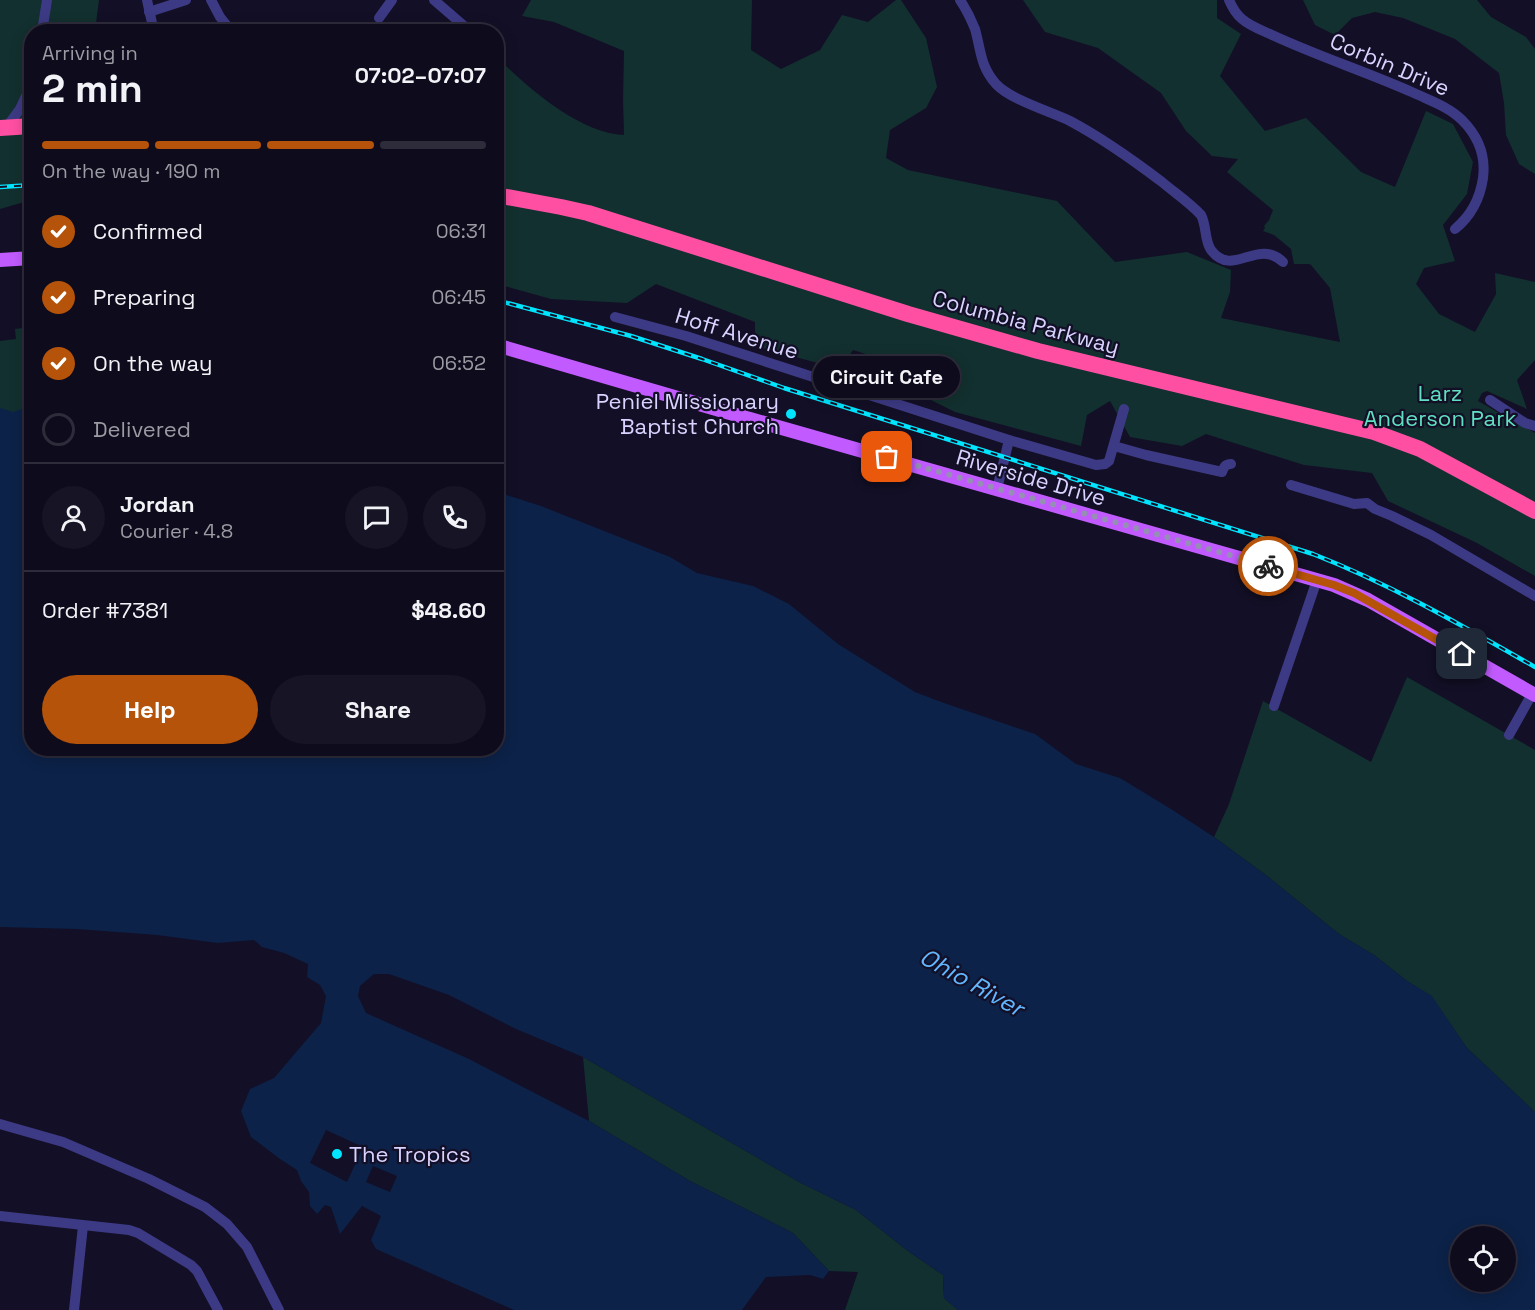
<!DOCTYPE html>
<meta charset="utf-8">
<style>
body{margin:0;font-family:"Space Grotesk",sans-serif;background:#171425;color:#f1f3f6;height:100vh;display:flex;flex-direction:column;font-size:22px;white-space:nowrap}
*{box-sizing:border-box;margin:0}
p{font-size:20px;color:#9b9ba3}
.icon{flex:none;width:33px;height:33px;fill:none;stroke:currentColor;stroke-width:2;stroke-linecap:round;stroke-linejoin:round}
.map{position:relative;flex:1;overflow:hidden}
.details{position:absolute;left:24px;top:24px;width:480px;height:732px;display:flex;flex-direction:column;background:#0e0b1c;border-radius:24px;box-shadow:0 3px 15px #0003,0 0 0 2px #2e2b3b}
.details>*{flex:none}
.buttons{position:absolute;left:1450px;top:1226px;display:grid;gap:12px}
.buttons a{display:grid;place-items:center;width:66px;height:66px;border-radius:50%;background:#0e0b1c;box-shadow:0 3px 15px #0003,0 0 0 2px #2e2b3b;font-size:30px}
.pin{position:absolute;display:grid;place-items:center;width:51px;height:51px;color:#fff;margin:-26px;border-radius:12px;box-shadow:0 3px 9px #0006}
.courier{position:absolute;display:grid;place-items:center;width:60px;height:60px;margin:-30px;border:4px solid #b45309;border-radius:50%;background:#fff;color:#222;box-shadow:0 2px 8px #0007}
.bubble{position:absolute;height:42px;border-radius:21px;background:#0e0b1c;box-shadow:0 3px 15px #0003,0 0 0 2px #2e2b3b;font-size:20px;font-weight:700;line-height:42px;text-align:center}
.overview em{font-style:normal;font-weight:700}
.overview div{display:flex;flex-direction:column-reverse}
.overview{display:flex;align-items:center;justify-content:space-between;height:102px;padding:0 18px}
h1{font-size:39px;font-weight:700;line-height:45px}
.bar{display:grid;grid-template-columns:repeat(4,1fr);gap:9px 6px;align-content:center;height:72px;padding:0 18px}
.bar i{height:8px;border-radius:4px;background:#2e2b3b}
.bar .on{background:#b45309}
.bar p{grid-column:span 4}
.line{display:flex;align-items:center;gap:15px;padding:0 18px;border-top:2px solid #2e2b3b}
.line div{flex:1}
.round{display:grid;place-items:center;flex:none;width:63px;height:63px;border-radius:32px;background:#171425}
ol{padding:0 18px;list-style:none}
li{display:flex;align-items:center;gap:18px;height:66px}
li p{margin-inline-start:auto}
li .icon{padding:6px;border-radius:50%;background:#b45309;color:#fff;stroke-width:4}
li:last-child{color:#9b9ba3}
li i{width:33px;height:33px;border:3px solid #2e2b3b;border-radius:50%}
.primary-button{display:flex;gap:12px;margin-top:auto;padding:12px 18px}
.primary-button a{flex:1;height:69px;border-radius:36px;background:#b45309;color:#fff;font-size:24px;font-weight:700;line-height:69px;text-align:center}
.primary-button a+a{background:#171425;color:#f1f3f6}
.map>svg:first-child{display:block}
.green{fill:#12302f}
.water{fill:#0c2248;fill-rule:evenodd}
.pier{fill:#130f26}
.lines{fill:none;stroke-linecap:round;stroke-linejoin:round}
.minor{stroke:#3d3a85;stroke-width:10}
.major{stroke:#c25bff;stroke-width:14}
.highway{stroke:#ff4fa3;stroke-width:16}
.rail-casing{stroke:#00e5ff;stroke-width:4.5}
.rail{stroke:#130f26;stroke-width:2;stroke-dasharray:7;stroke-linecap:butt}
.done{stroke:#948fb3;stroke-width:6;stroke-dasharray:0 10.8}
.route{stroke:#b45309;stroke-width:8}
.poi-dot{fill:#00e5ff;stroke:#130f26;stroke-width:2}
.labels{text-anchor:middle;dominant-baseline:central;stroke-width:4.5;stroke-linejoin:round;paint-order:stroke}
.street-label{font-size:22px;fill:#d9d4ff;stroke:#130f26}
.park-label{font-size:22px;fill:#5fe0c0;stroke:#130f26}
.poi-label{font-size:22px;fill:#d9d4ff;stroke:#130f26;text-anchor:end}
.water-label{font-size:24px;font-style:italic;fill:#62b6ff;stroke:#130f26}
</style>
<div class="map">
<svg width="1535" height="1310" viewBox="0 0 1535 1310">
<rect width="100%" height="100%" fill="#130f26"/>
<!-- green -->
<g class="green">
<path d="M0 0H99L95 31 32 32 31 200 0 209Z"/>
<path d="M531 0H752L751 50 781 69 820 50 842 15 868 22 896 0H901L926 38 937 87 926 108 890 130 886 158 908 170 1057 201 1115 262 1187 252 1231 270 1230 292 1221 318 1340 342 1330 288 1311 265 1309 264H1294L1291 249 1274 235 1263 231 1265 228 1264 226 1269 220 1273 210 1227 172 1238 159 1212 156 1186 131 1161 93 1098 48 1045 32 1023 0H1217V18L1241 34 1220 76 1265 131 1306 118 1361 172 1395 187 1426 111 1453 124 1473 162 1467 194 1443 225 1455 261 1424 268 1416 284 1439 314 1475 332 1496 294 1495 273 1535 282V360L1517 380 1527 409 1487 391 1482 393 1478 401 1535 433V576L1477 543 1388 501 1372 473 1304 465 1206 434 1182 446 1130 437 1110 401 1087 415 1081 446 955 412 929 399V374L853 350 840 369 755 346V322L656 284 627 303 551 299 497 284 496 78 504 64C534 93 581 133 624 135L623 99 624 51 554 22 522 16Z"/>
<path d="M1303 0H1477L1491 17 1526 37 1535 49V174L1519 164 1506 135 1504 103 1499 73 1455 39 1403 18 1375 12 1352 18 1335 35 1315 25Z"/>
<path d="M31 327V425L0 422V341L16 339 15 329Z"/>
<path d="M1407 677 1535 750V1112L1467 1048 1431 996 1407 981 1374 955 1339 934 1267 876 1214 837 1229 804 1263 701 1371 762Z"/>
<path d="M583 1057 801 1183 856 1210 908 1251 943 1275 944 1298 958 1310H845L858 1272 829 1271 793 1233 690 1181 589 1121Z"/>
</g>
<!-- water -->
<path class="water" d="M31 406 32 748H496L497 492 541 506 670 557 697 573 753 586 789 604 838 644 915 692 944 703 1035 734 1076 764 1120 778 1171 809 1214 837 1267 876 1339 934 1374 955 1407 981 1432 996 1467 1048 1535 1112V1310H958L944 1298 943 1275 908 1251 856 1210 801 1183 583 1057 516 1029 449 995 389 974H374L360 986 358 996 366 1013 469 1059 589 1121 690 1181 793 1233 829 1271 823 1279 810 1275 766 1277 742 1310H514L376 1249 371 1240 381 1216 362 1206 340 1234 331 1207 325 1205 317 1214 310 1206 309 1192 301 1181 297 1170 280 1159 251 1137 241 1111 250 1089 274 1078 321 1023 326 996 320 985 307 977 308 964 284 953 262 947 254 940 218 943 157 935 77 929 0 927V408L13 412ZM1461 1236H1506V1281H1461Z"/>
<!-- pier -->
<g class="pier">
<path d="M326 1130 363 1147 347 1182 310 1163Z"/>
<path d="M373 1166 397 1176 390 1192 366 1182Z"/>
</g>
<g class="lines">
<!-- minor -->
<g class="minor">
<path d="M147 0 154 32"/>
<path d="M211 0 220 17 232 32"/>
<path d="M434 0 471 32"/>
<path d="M960 0C966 9 971 19 975 29 981 50 980 66 996 84 1011 100 1049 111 1070 121 1102 138 1133 160 1162 182 1175 193 1190 203 1201 215 1207 226 1204 240 1211 250 1233 279 1257 237 1283 262"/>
<path d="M1229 0C1232 7 1236 14 1242 19 1250 26 1261 30 1270 34 1317 56 1367 72 1414 93 1431 101 1449 107 1462 120 1478 136 1486 155 1483 178 1480 199 1472 215 1455 229"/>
<path d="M149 12 186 0"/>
<path d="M379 18 392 0"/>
<path d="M42 32 47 0"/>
<path d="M4 125 6 128 20 109 31 85"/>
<path d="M615 317 686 336 1009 440 1096 465 1105 464 1109 461 1124 409"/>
<path d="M1490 400 1525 423 1535 426"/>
<path d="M1114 446 1146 455 1222 472C1224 467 1225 464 1231 464"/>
<path d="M1291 485 1354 504 1367 503 1375 509 1392 516 1431 535 1535 596"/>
<path d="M997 489 1009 440"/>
<path d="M1274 706 1317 580"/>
<path d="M1509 735 1532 694"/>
<path d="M0 1124 63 1142 149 1179 205 1207 227 1224 247 1247 279 1310"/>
<path d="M0 1216 129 1230 138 1233 191 1265 197 1271 218 1310"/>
<path d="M74 1310 83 1226"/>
</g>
<!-- major -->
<g class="major">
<path d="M0 260 32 258"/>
<path d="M496 345 771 425 1334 585 1368 600 1535 695"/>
</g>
<!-- highway -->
<g class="highway">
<path d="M31 87 32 90"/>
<path d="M0 128 32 126"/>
<path d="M496 195 561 207 588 213 908 314 1038 351 1374 432 1420 449 1535 511"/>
</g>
<!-- rail casing -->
<g class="rail-casing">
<g id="rail">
<path d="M0 187 32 185"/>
<path d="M496 300 631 336 702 359 784 388 1313 554C1392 585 1461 625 1535 667"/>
</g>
</g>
<!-- rail -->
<use href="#rail" class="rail"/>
</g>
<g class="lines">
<!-- done -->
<path class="done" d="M887 457 1268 566"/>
<!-- route -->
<path class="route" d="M1268 566 1334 585 1354 593 1462 654"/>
</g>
<!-- markers -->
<g class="poi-dot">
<circle cx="791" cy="414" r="6"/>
<circle cx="337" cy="1154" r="6"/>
</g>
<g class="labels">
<!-- street labels -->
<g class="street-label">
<text transform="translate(1390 64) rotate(23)">Corbin Drive</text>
<text transform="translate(1026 322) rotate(15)">Columbia Parkway</text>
<text transform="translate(737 333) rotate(17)">Hoff Avenue</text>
<text transform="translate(1031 477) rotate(16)">Riverside Drive</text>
</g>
<!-- park labels -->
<g class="park-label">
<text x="1440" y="393">Larz<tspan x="1440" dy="25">Anderson Park</tspan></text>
</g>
<!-- poi labels -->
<g class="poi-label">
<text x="779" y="401">Peniel Missionary<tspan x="779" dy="25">Baptist Church</tspan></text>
<text x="349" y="1154" text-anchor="start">The Tropics</text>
</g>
<!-- water labels -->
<g class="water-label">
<text transform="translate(972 982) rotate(29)">Ohio River</text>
</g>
</g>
</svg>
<div class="buttons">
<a><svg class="icon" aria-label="locate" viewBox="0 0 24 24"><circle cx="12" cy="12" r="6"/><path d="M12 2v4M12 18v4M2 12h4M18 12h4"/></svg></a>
</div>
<div class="pin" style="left:887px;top:457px;background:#ea580c"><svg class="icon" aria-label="bag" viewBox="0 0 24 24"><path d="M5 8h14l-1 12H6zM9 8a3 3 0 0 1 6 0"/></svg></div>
<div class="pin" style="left:1462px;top:654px;background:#1f2937"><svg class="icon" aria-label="home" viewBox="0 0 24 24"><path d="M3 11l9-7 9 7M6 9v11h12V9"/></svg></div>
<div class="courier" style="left:1268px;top:566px"><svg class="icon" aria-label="bike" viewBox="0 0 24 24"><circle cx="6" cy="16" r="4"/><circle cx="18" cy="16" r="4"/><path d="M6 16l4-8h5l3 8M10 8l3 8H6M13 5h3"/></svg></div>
<div class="bubble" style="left:813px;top:356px;width:147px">Circuit Cafe</div>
<section class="details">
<div class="overview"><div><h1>2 min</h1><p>Arriving in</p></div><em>07:02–07:07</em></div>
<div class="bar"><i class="on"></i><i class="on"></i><i class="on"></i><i></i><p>On the way · 190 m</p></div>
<ol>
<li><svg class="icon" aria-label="check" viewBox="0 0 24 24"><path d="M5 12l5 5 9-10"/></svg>Confirmed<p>06:31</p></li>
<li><svg class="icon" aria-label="check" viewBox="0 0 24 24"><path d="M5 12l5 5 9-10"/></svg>Preparing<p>06:45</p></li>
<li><svg class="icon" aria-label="check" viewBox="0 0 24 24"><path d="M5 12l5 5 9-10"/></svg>On the way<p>06:52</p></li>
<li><i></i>Delivered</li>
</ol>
<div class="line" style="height:108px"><a class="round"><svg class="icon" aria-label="person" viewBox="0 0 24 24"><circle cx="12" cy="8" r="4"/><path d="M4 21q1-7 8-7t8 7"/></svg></a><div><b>Jordan</b><p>Courier · 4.8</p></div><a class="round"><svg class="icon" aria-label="chat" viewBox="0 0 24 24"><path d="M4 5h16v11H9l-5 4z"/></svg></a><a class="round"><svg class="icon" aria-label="phone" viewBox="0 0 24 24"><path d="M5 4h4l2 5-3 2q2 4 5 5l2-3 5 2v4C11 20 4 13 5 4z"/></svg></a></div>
<div class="line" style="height:78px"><div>Order #7381</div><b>$48.60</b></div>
<div class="primary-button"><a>Help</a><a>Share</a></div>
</section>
</div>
